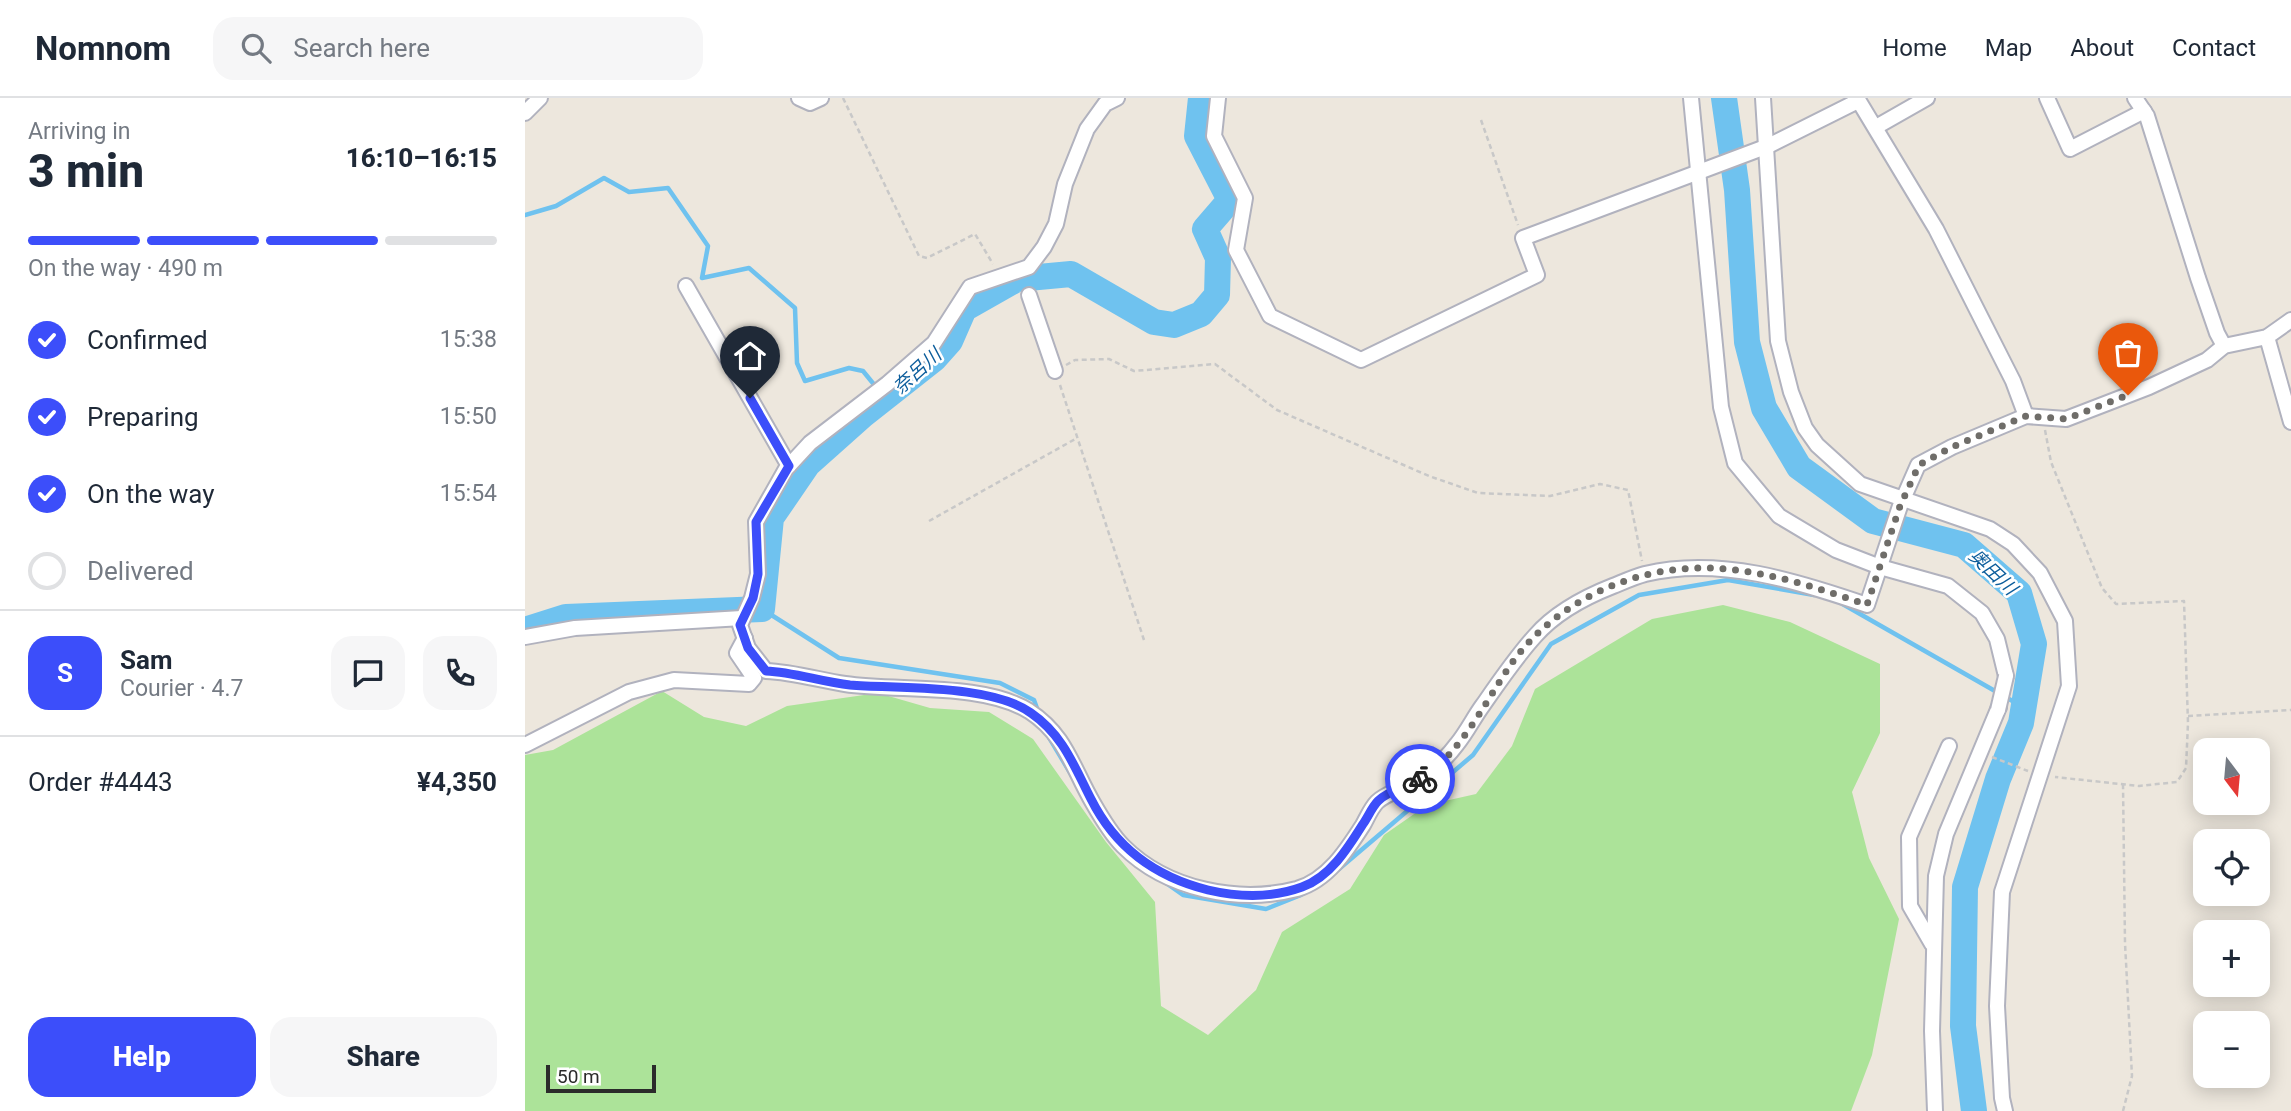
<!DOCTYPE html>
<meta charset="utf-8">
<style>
body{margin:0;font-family:Roboto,"Noto Sans JP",sans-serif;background:#f6f6f7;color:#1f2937;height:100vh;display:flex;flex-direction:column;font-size:26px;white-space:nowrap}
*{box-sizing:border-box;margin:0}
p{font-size:23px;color:#747a83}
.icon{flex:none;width:38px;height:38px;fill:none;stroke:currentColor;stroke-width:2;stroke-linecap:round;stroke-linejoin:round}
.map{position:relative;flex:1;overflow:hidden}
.panel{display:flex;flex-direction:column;background:#fff;width:525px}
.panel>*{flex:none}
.needle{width:46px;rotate:164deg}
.tools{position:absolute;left:1668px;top:640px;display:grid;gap:14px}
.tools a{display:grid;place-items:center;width:77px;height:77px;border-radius:14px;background:#fff;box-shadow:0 4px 18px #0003;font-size:35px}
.scale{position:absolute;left:21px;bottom:18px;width:110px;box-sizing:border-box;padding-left:7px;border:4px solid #2b2b2b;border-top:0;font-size:19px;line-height:24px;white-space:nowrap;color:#2b2b2b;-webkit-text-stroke:5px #fff;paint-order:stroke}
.pin{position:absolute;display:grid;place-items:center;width:60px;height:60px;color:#fff;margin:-72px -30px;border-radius:50% 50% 50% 0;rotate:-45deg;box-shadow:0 0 7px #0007}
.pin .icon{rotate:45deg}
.courier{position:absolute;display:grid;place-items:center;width:70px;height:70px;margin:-35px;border:5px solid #3c4efa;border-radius:50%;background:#fff;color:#222;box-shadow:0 2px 9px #0007}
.overview em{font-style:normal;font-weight:800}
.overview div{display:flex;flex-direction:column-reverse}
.overview{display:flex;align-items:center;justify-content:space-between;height:119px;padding:0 28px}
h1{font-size:46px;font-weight:800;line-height:52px}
.bar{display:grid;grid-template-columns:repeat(4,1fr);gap:10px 7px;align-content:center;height:84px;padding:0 28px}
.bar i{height:9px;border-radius:5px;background:#e0e1e3}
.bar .on{background:#3c4efa}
.bar p{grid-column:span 4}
.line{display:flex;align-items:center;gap:18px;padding:0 28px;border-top:2px solid #e0e1e3}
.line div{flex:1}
.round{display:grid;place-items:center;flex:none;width:74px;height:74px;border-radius:21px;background:#f6f6f7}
ol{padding:0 28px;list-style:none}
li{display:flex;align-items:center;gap:21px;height:77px}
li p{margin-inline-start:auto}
li .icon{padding:7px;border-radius:50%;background:#3c4efa;color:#fff;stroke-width:4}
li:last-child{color:#747a83}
li i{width:38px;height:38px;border:4px solid #e0e1e3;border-radius:50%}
.cta{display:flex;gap:14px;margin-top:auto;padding:14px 28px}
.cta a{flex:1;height:80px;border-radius:21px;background:#3c4efa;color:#fff;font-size:28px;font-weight:800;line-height:80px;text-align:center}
.cta a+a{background:#f6f6f7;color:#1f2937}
header{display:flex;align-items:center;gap:42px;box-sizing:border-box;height:98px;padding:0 35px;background:#fff;border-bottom:2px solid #e0e1e3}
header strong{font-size:33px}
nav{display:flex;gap:38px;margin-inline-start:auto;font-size:24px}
.search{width:490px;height:63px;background:#f6f6f7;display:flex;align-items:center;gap:18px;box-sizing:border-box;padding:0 24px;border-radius:21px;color:#747a83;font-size:26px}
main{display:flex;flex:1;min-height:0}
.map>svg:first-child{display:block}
.green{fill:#ace399}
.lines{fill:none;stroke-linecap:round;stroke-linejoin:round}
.stream{stroke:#6fc2ef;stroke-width:4.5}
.river{stroke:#6fc2ef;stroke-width:26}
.minor-casing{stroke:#b1b2be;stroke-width:18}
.path{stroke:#c8c8c8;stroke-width:2.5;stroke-dasharray:5 3.5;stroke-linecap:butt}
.minor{stroke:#fff;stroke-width:14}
.minor-bridge-casing{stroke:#b1b2be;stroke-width:18;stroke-linecap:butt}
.minor-bridge{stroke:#fff;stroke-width:14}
.done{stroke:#6f6d69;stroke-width:7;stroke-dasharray:0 12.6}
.route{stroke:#3c4efa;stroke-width:9}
.labels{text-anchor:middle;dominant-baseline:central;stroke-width:5;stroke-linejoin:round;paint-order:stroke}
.water-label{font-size:19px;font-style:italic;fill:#0d5e9c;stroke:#fff}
</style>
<header>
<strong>Nomnom</strong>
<div class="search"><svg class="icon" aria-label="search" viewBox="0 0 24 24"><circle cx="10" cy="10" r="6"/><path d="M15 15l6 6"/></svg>Search here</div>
<nav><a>Home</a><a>Map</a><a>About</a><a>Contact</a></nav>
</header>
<main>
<section class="panel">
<div class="overview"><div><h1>3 min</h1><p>Arriving in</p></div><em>16:10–16:15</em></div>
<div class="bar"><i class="on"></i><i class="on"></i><i class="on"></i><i></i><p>On the way · 490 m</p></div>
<ol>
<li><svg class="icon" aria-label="check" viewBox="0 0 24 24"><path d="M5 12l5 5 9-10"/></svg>Confirmed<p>15:38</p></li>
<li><svg class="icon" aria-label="check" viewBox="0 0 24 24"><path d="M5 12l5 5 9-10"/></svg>Preparing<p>15:50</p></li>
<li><svg class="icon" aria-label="check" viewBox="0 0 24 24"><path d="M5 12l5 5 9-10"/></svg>On the way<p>15:54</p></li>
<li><i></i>Delivered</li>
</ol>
<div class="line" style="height:126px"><b class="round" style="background:#3c4efa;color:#fff">S</b><div><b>Sam</b><p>Courier · 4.7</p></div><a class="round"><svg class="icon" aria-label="chat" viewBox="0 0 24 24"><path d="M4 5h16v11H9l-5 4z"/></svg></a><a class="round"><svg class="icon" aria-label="phone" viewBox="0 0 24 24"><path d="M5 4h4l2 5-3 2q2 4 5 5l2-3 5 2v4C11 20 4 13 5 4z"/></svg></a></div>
<div class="line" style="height:91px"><div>Order #4443</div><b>¥4,350</b></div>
<div class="cta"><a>Help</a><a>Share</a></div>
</section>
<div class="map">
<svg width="1766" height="1013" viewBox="0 0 1766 1013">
<rect width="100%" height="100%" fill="#ede7dd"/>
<!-- green -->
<path class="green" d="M1198 507 1265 524 1355 566V635L1327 694 1344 760 1374 821 1347 957 1326 1013H0V657L28 652 137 593 179 619 221 628 262 608 353 595 405 610 464 614 508 641 581 744 630 804 636 908 683 937 731 892 757 834 825 791 859 737 902 707 951 696 987 648 1010 591 1127 521Z"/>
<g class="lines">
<!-- stream -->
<g class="stream">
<path d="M0 117 31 108 79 80 104 94 143 90 183 148 177 180 224 170 270 210 272 265 280 283 324 270 338 273 360 300"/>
<path d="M1314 504 1498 609"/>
<path d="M237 511 314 560 475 585 509 602 514 616"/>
<path d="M519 631 547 678"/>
<path d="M814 771 948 657 1026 546 1114 497 1203 482 1289 497"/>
<path d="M641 785 658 797 741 811 776 797"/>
</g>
<!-- river -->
<g class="river">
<path d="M1199 0 1212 92 1222 244 1239 310 1274 369 1348 423 1439 447 1494 495 1509 546 1496 625 1473 681 1440 789 1438 928 1449 1013"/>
<path d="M0 532 41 519 237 511 246 420 283 366 338 317 409 261 425 243 439 211 492 181 546 176 629 224 649 227 676 216 692 197 693 160 680 131 705 102 672 38 676 0"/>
</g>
<!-- minor casing -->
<g class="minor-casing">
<g id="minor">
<path d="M274 0 285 5 296 0"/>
<path d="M592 0 580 6 562 31 540 86 531 126 519 149 504 169 445 189 409 245 362 286 285 345 261 371 231 424 233 476 227 500 215 527 223 550 241 573C268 574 294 582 320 586 374 594 457 584 504 613 541 637 547 669 568 705 576 719 587 737 598 748 642 792 714 806 772 791 803 782 822 752 838 727 842 720 846 710 852 704 860 696 877 691 887 685 905 676 920 662 932 646 942 634 949 619 958 607 974 584 991 559 1010 538 1030 515 1060 499 1088 488 1098 484 1109 479 1120 476 1194 458 1272 483 1342 507L1375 408 1393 367 1427 349 1501 318 1541 321 1624 289 1682 262 1699 248 1742 239 1766 222"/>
<path d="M693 0 689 38 720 100 711 152 745 218 836 262 1012 177 998 140 1243 48 1333 3"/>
<path d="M1166 0 1196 309 1210 365 1254 418 1311 452 1355 469 1423 488 1457 515 1472 541 1481 578"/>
<path d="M1238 0 1253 243 1266 294 1280 330 1292 347 1335 386 1465 431 1488 446 1515 475 1540 523 1544 588 1477 794 1472 908 1477 1000 1480 1013"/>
<path d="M1332 0 1411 131 1488 283 1501 318"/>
<path d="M1522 0 1545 51 1619 13"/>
<path d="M1610 0 1622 18 1673 180 1692 235 1699 248"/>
<path d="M0 15 15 0"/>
<path d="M1351 29 1402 0"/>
<path d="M161 188 264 368"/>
<path d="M504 197 530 273"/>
<path d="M1742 239 1766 324"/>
<path d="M0 539 50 530 217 520"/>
<path d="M0 647 104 594 149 582 224 586 229 580 212 555 220 540"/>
<path d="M1407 846 1385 808 1384 739 1424 648"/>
<path d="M1410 1013 1407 933 1411 778 1421 736 1474 609"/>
</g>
</g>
<!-- path -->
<g class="path">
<path d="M318 0 394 158 402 160 450 136 468 166"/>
<path d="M956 22 993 127"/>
<path d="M541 267 550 262 584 261 609 273 690 266 752 312 904 378 953 395 1025 398 1075 386 1103 392 1117 463"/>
<path d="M535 287 619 542"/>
<path d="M1520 332 1526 364 1577 490 1591 506 1659 503 1663 625 1661 670 1652 684 1614 688 1530 679"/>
<path d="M404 423 552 340"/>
<path d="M1663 618 1766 612"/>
<path d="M1467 659 1503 673"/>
<path d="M1598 1013 1607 978 1600 845 1598 686"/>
</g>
<!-- minor -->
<use href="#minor" class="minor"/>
<!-- minor-bridge casing -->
<g class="minor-bridge-casing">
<path id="minor-bridge" d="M1473 612 1481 578"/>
</g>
<!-- minor-bridge -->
<use href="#minor-bridge" class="minor-bridge"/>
</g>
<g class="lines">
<!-- done -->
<path class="done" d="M895 681C933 659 960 605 984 569 1027 506 1104 469 1181 470 1236 471 1291 489 1342 507L1375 408 1394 367 1427 349 1501 318 1541 321 1603 297"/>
<!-- route -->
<path class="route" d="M225 300 264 368 231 424 233 476 228 500 215 527 223 550 241 573C269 574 296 584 325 587 375 591 466 586 506 615 538 637 549 668 566 701 590 749 631 779 683 792 713 799 747 800 777 789 805 779 823 750 838 726 843 719 847 709 853 703 863 693 882 688 895 681"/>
</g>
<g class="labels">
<!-- water labels -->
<g class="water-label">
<text transform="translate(392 273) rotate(-42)">奈呂川</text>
<text transform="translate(1468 474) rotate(43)">奥田川</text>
</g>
</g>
</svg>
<div class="tools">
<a><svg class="needle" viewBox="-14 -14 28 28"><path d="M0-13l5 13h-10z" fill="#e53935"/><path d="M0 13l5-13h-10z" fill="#747a83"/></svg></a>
<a><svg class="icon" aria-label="locate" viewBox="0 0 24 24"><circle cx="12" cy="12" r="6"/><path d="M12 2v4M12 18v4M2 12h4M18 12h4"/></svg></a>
<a>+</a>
<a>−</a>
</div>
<div class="scale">50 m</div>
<div class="pin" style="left:1603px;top:297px;background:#ea580c"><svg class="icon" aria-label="bag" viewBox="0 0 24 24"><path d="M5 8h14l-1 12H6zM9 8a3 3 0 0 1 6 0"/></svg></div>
<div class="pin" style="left:225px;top:300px;background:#1f2937"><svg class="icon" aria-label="home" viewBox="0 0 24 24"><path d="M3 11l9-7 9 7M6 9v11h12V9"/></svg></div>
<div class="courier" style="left:895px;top:681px"><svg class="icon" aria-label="bike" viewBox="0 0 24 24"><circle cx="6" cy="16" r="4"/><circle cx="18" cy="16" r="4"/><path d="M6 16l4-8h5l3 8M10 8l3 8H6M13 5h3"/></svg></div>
</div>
</main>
